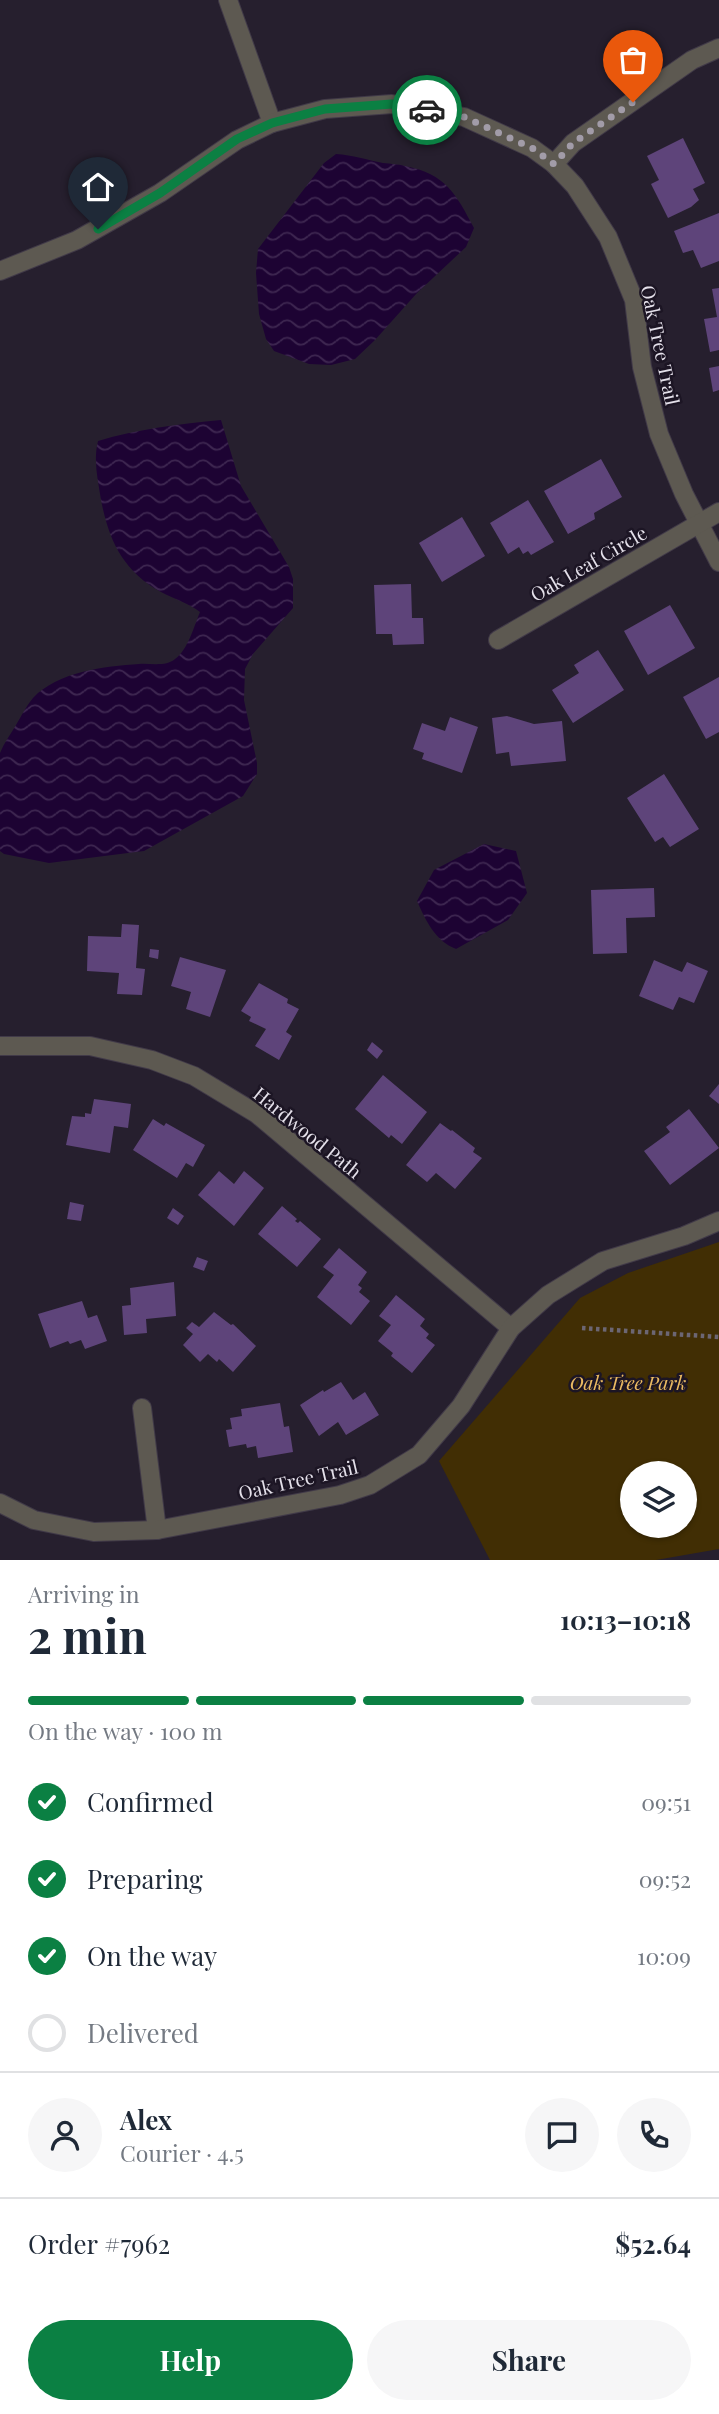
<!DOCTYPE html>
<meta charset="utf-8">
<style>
body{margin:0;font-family:"Playfair Display",serif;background:#f6f6f7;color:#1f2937;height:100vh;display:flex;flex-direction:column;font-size:26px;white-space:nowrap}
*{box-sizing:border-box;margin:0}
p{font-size:23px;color:#747a83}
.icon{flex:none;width:38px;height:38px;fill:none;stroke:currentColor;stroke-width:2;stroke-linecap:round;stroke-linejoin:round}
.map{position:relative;height:1560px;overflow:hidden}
.sheet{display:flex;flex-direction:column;background:#fff;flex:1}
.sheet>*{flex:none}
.buttons{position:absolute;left:620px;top:1461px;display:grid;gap:14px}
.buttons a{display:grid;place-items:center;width:77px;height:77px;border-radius:50%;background:#fff;box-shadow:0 2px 5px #0004;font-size:35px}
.pin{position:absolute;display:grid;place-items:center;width:60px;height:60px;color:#fff;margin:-72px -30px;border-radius:50% 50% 50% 0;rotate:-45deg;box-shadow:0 0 7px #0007}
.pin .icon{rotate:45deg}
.courier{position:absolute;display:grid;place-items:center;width:70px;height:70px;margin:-35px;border:5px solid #0b8043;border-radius:50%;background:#fff;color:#222;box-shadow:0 2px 9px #0007}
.head em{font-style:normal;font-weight:700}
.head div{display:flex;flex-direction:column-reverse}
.head{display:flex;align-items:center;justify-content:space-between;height:119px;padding:0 28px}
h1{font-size:46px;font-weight:700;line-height:52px}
.bar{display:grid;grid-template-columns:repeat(4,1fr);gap:10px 7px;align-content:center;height:84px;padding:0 28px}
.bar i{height:9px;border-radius:5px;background:#e0e1e3}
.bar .active{background:#0b8043}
.bar p{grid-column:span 4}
.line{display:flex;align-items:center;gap:18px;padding:0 28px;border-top:2px solid #e0e1e3}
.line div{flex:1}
.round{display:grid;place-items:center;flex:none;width:74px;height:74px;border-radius:37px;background:#f6f6f7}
ol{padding:0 28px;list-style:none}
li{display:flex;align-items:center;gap:21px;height:77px}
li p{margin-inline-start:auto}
li .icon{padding:7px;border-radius:50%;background:#0b8043;color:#fff;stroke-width:4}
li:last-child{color:#747a83}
li i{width:38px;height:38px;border:4px solid #e0e1e3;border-radius:50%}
.cta{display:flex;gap:14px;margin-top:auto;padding:14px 28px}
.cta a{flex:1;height:80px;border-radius:42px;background:#0b8043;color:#fff;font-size:28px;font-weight:700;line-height:80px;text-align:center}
.cta a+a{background:#f6f6f7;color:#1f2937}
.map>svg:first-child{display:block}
.park{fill:#412e04;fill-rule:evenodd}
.water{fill:url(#water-waves)}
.building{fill:#5e447a}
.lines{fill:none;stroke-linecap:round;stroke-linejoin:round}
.minor-casing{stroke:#413a48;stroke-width:20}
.path{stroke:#6c6673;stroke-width:4.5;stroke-dasharray:3.5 3.5;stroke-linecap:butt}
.minor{stroke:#5d5951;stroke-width:18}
.done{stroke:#a29ca8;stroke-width:7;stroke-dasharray:0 12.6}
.route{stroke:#0b8043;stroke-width:9}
.labels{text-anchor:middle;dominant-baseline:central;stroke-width:5;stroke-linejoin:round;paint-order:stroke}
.street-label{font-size:19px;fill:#e4e0ea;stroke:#1c1524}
.park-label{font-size:19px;font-style:italic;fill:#eaba62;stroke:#1c1524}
</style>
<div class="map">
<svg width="719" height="1560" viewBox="0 0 719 1560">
<defs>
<pattern id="water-waves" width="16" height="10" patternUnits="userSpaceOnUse" patternTransform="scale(1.75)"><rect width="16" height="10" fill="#1d0333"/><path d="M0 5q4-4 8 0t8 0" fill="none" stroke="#3e2751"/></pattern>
</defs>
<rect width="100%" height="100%" fill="#261f2e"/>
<!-- park -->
<path class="park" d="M719 1242V1549L656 1560H490L439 1461 580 1298 628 1273ZM632 1474H684V1526H632Z"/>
<!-- water -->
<g class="water">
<path d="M336 154C353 155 367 160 383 163 391 164 398 164 405 166 446 174 456 194 474 228L466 247 417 293 375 340 355 359 331 365 309 364 274 351 266 339 259 314 256 273 258 249 324 163Z"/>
<path d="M221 420 241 486 289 567 293 579V608L253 654 245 669 244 700 257 763V774L243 796 144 851 49 863 4 854 0 851V753C4 743 10 735 16 725 21 717 26 706 33 698 57 672 105 666 139 664 150 663 166 667 175 659 188 650 194 626 200 612 188 603 174 599 161 592 123 571 109 541 101 500 98 480 93 461 98 441 137 429 180 424 221 420Z"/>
<path d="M484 844 516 851 527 893 508 920 456 949C435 941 426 921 417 901L434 870Z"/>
</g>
<!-- building -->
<g class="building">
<path d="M683 138 705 183 693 189 699 200 691 207 668 218 651 184 659 180 647 156Z"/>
<path d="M719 213V261L701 268 693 250 683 253 674 231Z"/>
<path d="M719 288V350L710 352 704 319 717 317 712 289Z"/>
<path d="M719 366V390L713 392 709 368Z"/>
<path d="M601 459 622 497 594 513 595 519 568 534 544 491Z"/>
<path d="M528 500 554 542 531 555 528 551 523 554 519 547 508 554 490 523Z"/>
<path d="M462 517 485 556 442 582 419 543Z"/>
<path d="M411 584 412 618H423L424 644 393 645 392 634H376L374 585Z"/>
<path d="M670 605 695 648 648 675 624 631Z"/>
<path d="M598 650 624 690 573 723 552 690 579 673 574 665Z"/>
<path d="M719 677V732L706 739 683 697Z"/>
<path d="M507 716 534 724 562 721 566 761 511 766 509 752 496 754 492 718Z"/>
<path d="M450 717 478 727 462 773 422 759 424 753 413 749 422 723 445 731Z"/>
<path d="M664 774 699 829 670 847 663 837 655 842 627 798Z"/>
<path d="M654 888 655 917 626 918 627 953 593 954 591 890Z"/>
<path d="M122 924 139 925 136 968 145 969 142 995 117 994 119 973 87 971 88 936 121 937Z"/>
<path d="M150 949 159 950 158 959 149 957Z"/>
<path d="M180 957 226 970 210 1017 186 1009 191 992 171 986Z"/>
<path d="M654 960 682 972 687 962 708 971 694 1003 679 997 673 1010 639 996Z"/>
<path d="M259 983 288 999 287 1003 299 1009 286 1032 292 1036 279 1060 255 1046 266 1029 249 1021 251 1017 241 1011Z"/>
<path d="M372 1042 383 1051 377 1059 367 1050Z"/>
<path d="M383 1075 427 1112 402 1144 391 1135 389 1138 355 1109Z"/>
<path d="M719 1084V1104L709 1096Z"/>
<path d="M94 1099 131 1104 128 1128 114 1126 110 1153 66 1145 72 1116 85 1117V1113L91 1114Z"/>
<path d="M689 1109 719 1148 670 1185 644 1151 670 1132 666 1127Z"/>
<path d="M153 1119 164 1126 166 1123 205 1145 193 1167 186 1163 177 1178 133 1150Z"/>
<path d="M440 1123 451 1131 452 1130 475 1148 473 1152 482 1158 455 1189 436 1173 427 1182 406 1165Z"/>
<path d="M219 1171 234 1184 244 1171 264 1188 234 1226 198 1195Z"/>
<path d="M70 1202 84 1205 81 1221 67 1219Z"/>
<path d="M282 1206 297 1219 295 1221 298 1223 300 1221 321 1239 297 1267 258 1234Z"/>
<path d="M173 1208 184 1216 178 1225 167 1218Z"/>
<path d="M339 1248 367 1272 358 1285 362 1288 359 1292 370 1301 351 1325 317 1297 334 1275 323 1267Z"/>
<path d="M197 1257 208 1261 204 1271 193 1267Z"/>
<path d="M174 1282 176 1316 146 1319 147 1333 124 1335 122 1306 131 1305 130 1288Z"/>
<path d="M396 1295 425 1319 420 1326 429 1334 426 1338 435 1345 412 1373 391 1356 393 1353 378 1341 391 1325 379 1316Z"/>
<path d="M82 1301 88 1318 97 1315 107 1341 85 1349 81 1340 70 1344 68 1341 50 1348 38 1314Z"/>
<path d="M214 1312 231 1325 233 1324 256 1346 233 1372 219 1359 217 1362 208 1354 200 1362 183 1345 193 1334 186 1328 192 1322 199 1327Z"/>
<path d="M341 1382 353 1400 365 1392 379 1415 346 1435 338 1422 319 1436 300 1405 323 1390 324 1392Z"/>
<path d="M280 1403 284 1427 289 1426 293 1452 258 1458 256 1446 247 1448 246 1444 229 1447 226 1430 232 1429 230 1418 242 1416 241 1409Z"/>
</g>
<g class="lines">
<!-- minor casing -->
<g class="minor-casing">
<g id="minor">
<path d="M228 0 272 123"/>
<path d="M554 164 573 143 692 60 719 48"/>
<path d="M0 271 77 240 160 193 237 140 272 123 325 109 392 104 464 117 532 148 554 164 575 186 608 237 634 300 642 367 659 434 684 494 719 562"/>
<path d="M498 640 719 512"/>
<path d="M0 1046H90L152 1060 194 1076 257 1114 511 1328"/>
<path d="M142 1408 157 1530"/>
<path d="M0 1503 34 1520 94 1532 157 1530 340 1495 370 1485 419 1455 461 1406 511 1328 548 1295 603 1261 684 1236 719 1221"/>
</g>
</g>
<!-- path -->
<path class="path" d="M582 1328 719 1337"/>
<!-- minor -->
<use href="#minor" class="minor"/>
</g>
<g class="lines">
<!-- done -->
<path class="done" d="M427 110 464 117 532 148 554 164 573 143 633 102"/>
<!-- route -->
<path class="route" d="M98 229 160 193 237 139 272 123 325 109 392 104 427 110"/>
</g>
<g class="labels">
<!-- street labels -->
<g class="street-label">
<text transform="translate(661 345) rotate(78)">Oak Tree Trail</text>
<text transform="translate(588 563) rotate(-30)">Oak Leaf Circle</text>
<text transform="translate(308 1132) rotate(39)">Hardwood Path</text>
<text transform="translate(298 1479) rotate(-13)">Oak Tree Trail</text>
</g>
<!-- park labels -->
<g class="park-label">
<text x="628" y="1382">Oak Tree Park</text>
</g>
</g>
</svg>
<div class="buttons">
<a><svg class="icon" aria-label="layers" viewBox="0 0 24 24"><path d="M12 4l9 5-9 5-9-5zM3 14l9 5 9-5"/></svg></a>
</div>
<div class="pin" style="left:633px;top:102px;background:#ea580c"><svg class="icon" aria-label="bag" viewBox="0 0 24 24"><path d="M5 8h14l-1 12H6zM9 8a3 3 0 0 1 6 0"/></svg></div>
<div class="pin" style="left:98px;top:229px;background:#1f2937"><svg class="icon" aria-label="home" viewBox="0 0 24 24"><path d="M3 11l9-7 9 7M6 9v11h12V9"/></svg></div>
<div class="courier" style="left:427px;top:110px"><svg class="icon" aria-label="car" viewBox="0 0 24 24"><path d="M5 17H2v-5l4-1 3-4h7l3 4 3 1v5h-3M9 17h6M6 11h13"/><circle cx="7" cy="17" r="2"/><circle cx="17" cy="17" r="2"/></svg></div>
</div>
<section class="sheet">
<div class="head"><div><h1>2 min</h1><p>Arriving in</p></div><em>10:13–10:18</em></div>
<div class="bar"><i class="active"></i><i class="active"></i><i class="active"></i><i></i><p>On the way · 100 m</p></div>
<ol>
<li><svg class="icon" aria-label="check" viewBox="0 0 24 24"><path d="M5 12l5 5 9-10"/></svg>Confirmed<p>09:51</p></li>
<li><svg class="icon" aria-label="check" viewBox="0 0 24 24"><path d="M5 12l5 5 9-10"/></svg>Preparing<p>09:52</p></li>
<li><svg class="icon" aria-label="check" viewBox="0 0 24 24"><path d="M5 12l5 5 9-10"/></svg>On the way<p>10:09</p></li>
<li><i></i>Delivered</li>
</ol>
<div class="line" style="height:126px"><a class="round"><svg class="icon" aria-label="person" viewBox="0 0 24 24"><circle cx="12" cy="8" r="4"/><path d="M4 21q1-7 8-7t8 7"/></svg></a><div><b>Alex</b><p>Courier · 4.5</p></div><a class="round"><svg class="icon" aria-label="chat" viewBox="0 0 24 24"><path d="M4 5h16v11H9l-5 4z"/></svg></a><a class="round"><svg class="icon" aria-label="phone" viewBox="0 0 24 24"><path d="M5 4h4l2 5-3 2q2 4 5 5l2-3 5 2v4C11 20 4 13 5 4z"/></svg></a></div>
<div class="line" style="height:91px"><div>Order #7962</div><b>$52.64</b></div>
<div class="cta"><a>Help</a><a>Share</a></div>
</section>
